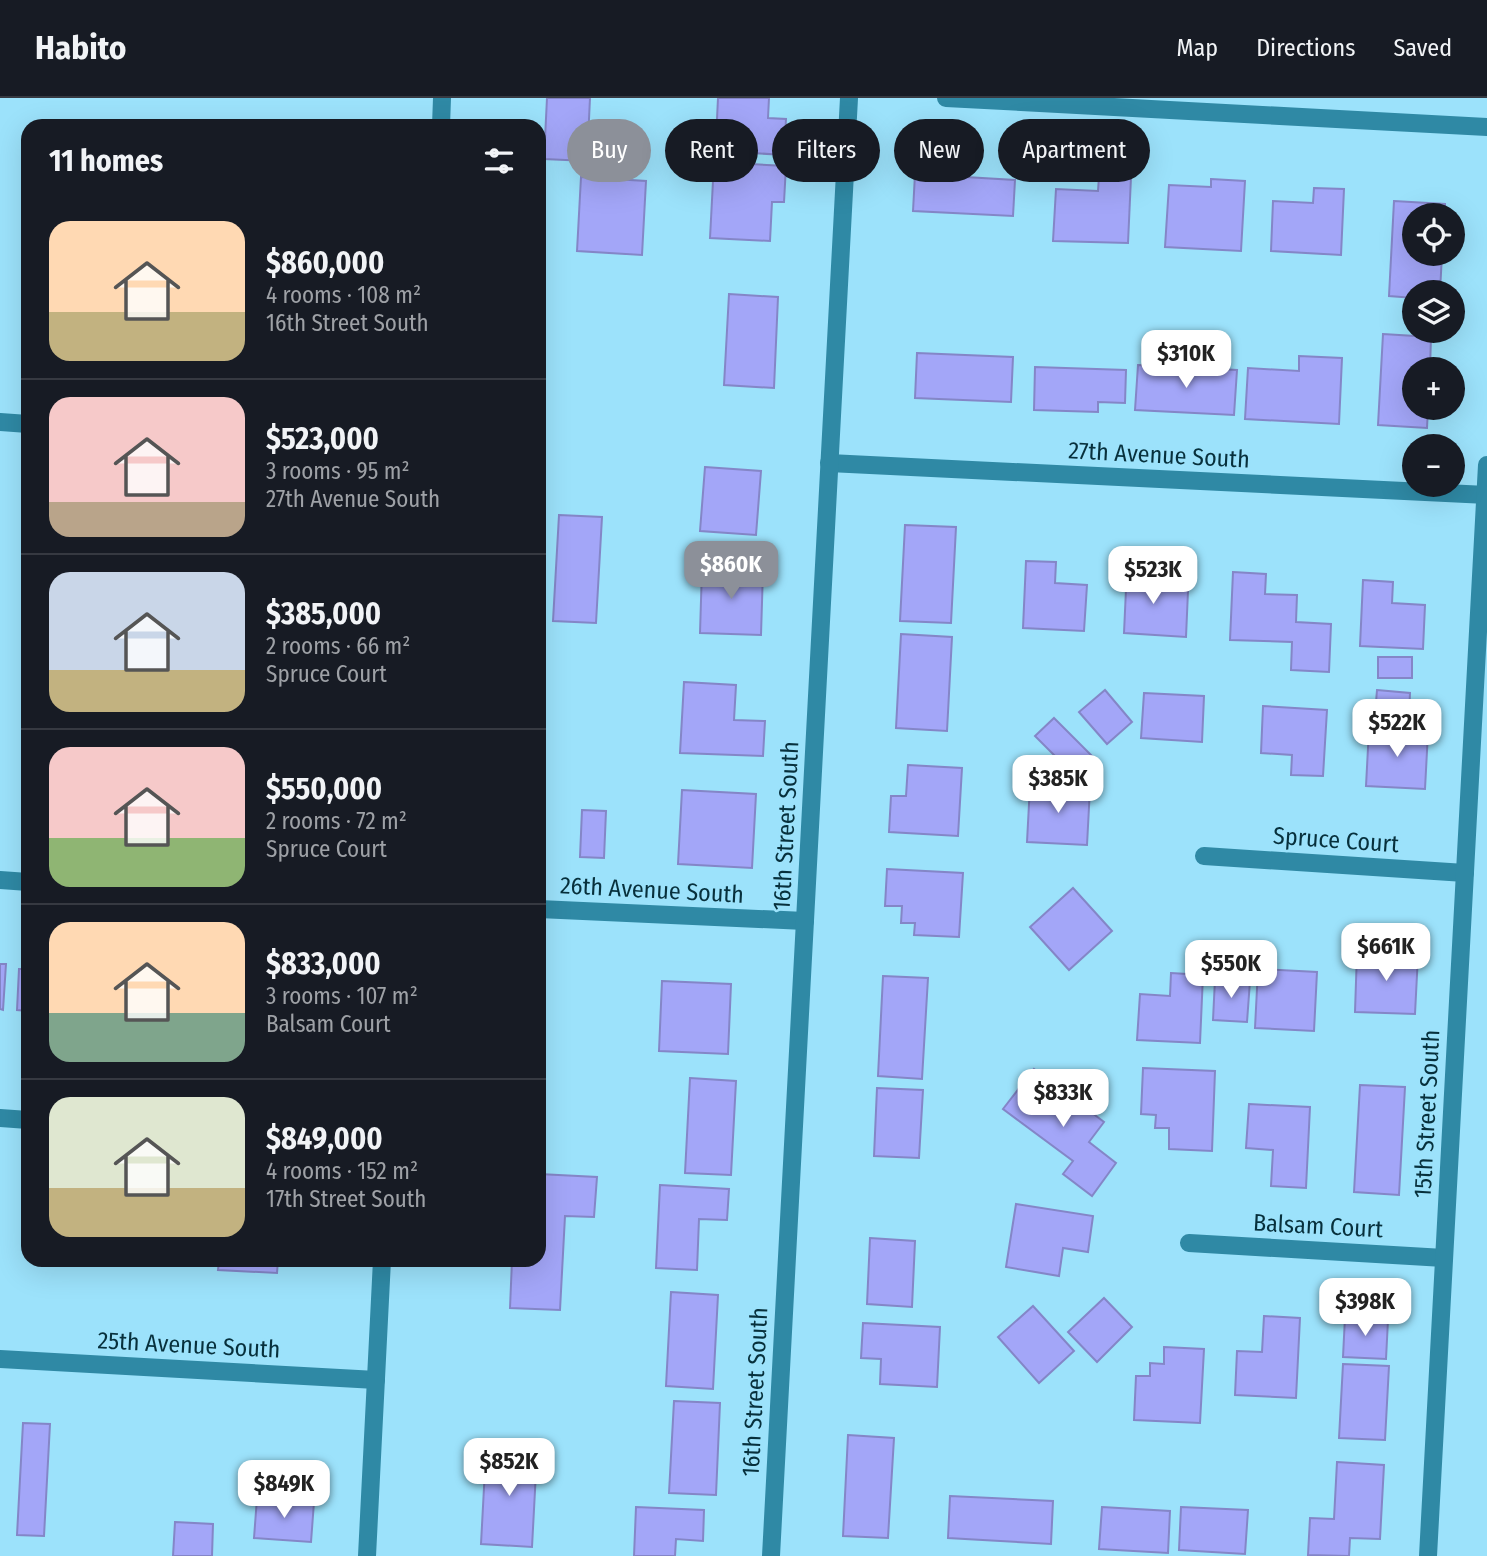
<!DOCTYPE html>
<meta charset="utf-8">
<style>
body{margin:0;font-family:"Fira Sans Condensed",sans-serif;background:#242831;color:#f1f3f6;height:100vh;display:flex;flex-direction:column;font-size:26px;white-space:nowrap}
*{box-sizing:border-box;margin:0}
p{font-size:23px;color:#9ea1a6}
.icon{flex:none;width:38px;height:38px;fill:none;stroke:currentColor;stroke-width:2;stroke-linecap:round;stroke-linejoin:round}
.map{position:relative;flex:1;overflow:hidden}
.sheet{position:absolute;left:21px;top:21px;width:525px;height:1148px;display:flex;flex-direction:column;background:#171b24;border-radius:21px;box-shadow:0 7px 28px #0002}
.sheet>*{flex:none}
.top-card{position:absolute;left:567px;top:21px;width:665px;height:63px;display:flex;gap:14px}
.tools{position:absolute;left:1402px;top:105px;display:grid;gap:14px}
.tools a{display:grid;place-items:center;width:63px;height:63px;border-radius:50%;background:#171b24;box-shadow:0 7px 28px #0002;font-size:35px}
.price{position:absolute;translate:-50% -60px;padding:0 16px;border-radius:14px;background:#fff;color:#222;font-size:23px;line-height:46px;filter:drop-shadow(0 2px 4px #0008)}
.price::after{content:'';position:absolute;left:50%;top:42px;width:21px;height:16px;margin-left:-10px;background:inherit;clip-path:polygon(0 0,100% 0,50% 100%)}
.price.on{background:#8c9099;color:#fff}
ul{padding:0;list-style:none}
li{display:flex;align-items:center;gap:21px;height:175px;padding:0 28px}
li+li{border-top:2px solid #363941}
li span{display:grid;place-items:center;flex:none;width:196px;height:140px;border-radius:21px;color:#555}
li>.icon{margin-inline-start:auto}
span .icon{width:84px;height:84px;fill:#fffc;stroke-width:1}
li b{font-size:30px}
h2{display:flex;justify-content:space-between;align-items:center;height:84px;padding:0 28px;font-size:30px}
.chip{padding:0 24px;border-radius:32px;background:#171b24;box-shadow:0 7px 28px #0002;font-size:24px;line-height:63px}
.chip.on{background:#8c9099;color:#fff}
header{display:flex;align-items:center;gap:42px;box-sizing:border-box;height:98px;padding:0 35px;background:#171b24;border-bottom:2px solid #363941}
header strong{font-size:33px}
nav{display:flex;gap:38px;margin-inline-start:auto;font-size:24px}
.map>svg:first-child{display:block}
.building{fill:#a3a6f8;stroke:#8486c7;stroke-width:2}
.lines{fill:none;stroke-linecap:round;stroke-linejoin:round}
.minor{stroke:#2f89a5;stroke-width:18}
.labels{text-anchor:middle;stroke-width:5;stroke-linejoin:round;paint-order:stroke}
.street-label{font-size:24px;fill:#07303c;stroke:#9ce2fb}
</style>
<header>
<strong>Habito</strong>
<nav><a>Map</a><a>Directions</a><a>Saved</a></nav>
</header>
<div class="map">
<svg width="1487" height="1458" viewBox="0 0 1487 1458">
<rect width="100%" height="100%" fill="#9ce2fb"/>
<!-- building -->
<g class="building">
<path d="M547 0H590L587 63 544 61Z"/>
<path d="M718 0H769L768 20 786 21 784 57 752 55 753 44 716 42Z"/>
<path d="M714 64 786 68 784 104H772L770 143 710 140Z"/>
<path d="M915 76 1015 82 1013 118 913 113Z"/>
<path d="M1099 78 1131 79 1128 145 1053 143 1056 91 1098 93Z"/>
<path d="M581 79 646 83 642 157 577 153Z"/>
<path d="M1211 81 1245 83 1241 153 1165 149 1169 87 1211 89Z"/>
<path d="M1314 90 1344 91 1341 157 1271 153 1273 103 1313 105Z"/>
<path d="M1394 103 1445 106V117H1414V156H1442L1440 194H1414V200L1389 198Z"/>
<path d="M729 196 778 199 774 290 724 287Z"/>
<path d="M1383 236 1431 239 1430 271H1414V310H1428L1427 330 1378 327Z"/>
<path d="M917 255 1013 259 1011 304 915 300Z"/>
<path d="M1299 258 1342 260 1339 326 1245 321 1248 270 1299 273Z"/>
<path d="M1138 267 1237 272 1234 317 1135 312Z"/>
<path d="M1035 269 1126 272 1125 305 1098 304V314L1034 312Z"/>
<path d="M705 369 761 373 756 437 700 433Z"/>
<path d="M559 417 602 419 596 525 553 523Z"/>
<path d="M905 427 956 429 951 525 900 523Z"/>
<path d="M1026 463 1056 464 1055 485 1087 487 1084 533 1023 530Z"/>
<path d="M1127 469 1159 471 1158 492 1188 493 1186 539 1124 535Z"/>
<path d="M702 470 763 472 761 537 700 535Z"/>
<path d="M1233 474 1266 476 1265 496 1297 497 1296 524 1331 526 1329 574 1291 572 1292 544 1230 542Z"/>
<path d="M1363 482 1393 484 1392 505 1425 507 1423 551 1360 548Z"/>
<path d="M901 536 952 539 947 633 896 630Z"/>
<rect x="1378" y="559" width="34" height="21"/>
<path d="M684 584 736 587 734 622 765 623 763 658 680 655Z"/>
<path d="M1105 592 1132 624 1107 646 1079 614Z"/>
<path d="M1377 592 1410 595 1409 619 1375 616Z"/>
<path d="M1144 595 1204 598 1202 644 1141 640Z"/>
<path d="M1263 608 1327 612 1323 678 1291 677 1292 657 1261 655Z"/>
<path d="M1054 620 1094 660 1075 678 1035 638Z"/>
<path d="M1369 631 1428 634 1425 691 1366 688Z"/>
<path d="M908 667 962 670 958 738 889 734 891 698H906Z"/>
<path d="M1030 687 1090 690 1087 747 1027 744Z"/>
<path d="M682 692 756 696 752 770 678 766Z"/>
<path d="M582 712 606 713 604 760 580 759Z"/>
<path d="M887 771 963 775 959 839 914 837 915 825H901L902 808H885Z"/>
<path d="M1073 790 1112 833 1069 872 1030 829Z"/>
<path d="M1357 854 1418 857 1415 916 1355 914Z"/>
<path d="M0 866H6L3 912 0 911Z"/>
<path d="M19 871H28V913L17 912Z"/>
<path d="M1258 871 1317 874 1314 933 1255 930Z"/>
<path d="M1171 875 1203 877 1200 945 1137 942 1140 896 1170 898Z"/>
<path d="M883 878 928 880 922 981 878 978Z"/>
<path d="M1215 881 1250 883 1247 924 1213 922Z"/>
<path d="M662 883 731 886 728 956 659 953Z"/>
<path d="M1143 970 1215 973 1212 1053 1169 1051V1030H1155L1156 1017 1141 1016Z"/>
<path d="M1034 971 1104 1024 1089 1044 1116 1065 1092 1098 1063 1076 1073 1063 1003 1011Z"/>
<path d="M690 980 736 983 731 1077 685 1075Z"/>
<path d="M1360 987 1405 989 1399 1097 1354 1094Z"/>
<path d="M877 990 923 992 919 1060 874 1058Z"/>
<path d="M1249 1006 1310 1009 1306 1090 1271 1088 1273 1052 1246 1050Z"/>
<path d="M539 1076 597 1079 594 1119 565 1118 560 1212 510 1210 512 1162H539Z"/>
<path d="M660 1087 729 1091 727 1122 699 1121 697 1172 656 1170Z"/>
<path d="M1016 1106 1093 1118 1088 1154 1063 1150 1059 1178 1006 1169Z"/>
<path d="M870 1140 915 1143 912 1209 867 1206Z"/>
<path d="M219 1162H278L277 1175 218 1172Z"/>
<path d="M671 1194 718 1197 713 1291 666 1288Z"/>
<path d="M1104 1200 1132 1229 1097 1264 1068 1234Z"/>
<path d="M1033 1208 1074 1253 1039 1285 998 1239Z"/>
<path d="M1264 1218 1300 1220 1296 1300 1235 1297 1237 1253 1262 1254Z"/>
<path d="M1345 1219 1388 1222 1386 1261 1343 1259Z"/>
<path d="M863 1225 940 1229 937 1289 880 1286 881 1261 861 1260Z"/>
<path d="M1164 1249 1204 1251 1200 1325 1134 1322 1136 1278H1150V1265L1164 1266Z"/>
<path d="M1343 1266 1389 1268 1385 1342 1339 1340Z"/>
<path d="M674 1303 720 1305 716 1397 669 1395Z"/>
<path d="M23 1325 50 1326 44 1438 17 1437Z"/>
<path d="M848 1337 894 1340 888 1440 843 1438Z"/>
<path d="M486 1352 537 1355 532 1449 481 1446Z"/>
<path d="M1337 1364 1384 1367 1380 1441 1350 1440 1349 1458 1308 1457 1310 1420 1334 1421Z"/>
<path d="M950 1398 1053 1403 1051 1446 948 1440Z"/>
<path d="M257 1400 314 1404 311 1444 254 1440Z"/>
<path d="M636 1409 704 1412 703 1443 676 1441 675 1458H634Z"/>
<path d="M1102 1409 1170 1413 1168 1455 1099 1451Z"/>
<path d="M1181 1409 1248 1412 1245 1456 1179 1452Z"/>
<path d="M175 1424 213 1426 212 1458H173Z"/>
</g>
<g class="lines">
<!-- minor -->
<g class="minor">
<path d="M946 0 1487 29"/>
<path d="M441 28 442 0"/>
<path d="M0 324 28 326"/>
<path d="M829 365 1487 397"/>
<path d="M1204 758 1465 775"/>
<path d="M0 782 28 784"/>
<path d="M539 811 805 823"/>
<path d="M0 1020 28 1022"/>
<path d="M1189 1145 1444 1160"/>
<path d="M0 1261 376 1282"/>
<path d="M367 1458 382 1162"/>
<path d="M771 1458 849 0"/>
<path d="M1428 1458 1487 367"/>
</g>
</g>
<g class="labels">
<!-- street labels -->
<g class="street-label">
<text transform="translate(1159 357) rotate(3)" y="8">27th Avenue South</text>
<text transform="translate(786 728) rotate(-87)" y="8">16th Street South</text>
<text transform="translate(1336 742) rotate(4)" y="8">Spruce Court</text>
<text transform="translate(652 792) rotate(3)" y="8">26th Avenue South</text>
<text transform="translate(1427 1016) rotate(-87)" y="8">15th Street South</text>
<text transform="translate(1318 1128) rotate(3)" y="8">Balsam Court</text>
<text transform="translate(189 1247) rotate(3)" y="8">25th Avenue South</text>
<text transform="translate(755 1294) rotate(-87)" y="8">16th Street South</text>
</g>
</g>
</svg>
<div class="tools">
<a><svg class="icon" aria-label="locate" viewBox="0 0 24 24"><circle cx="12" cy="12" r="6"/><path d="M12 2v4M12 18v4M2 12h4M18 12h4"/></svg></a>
<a><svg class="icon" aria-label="layers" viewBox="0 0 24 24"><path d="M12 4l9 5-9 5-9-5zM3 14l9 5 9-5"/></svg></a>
<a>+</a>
<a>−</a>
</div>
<b class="price" style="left:1186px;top:292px">$310K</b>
<b class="price on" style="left:731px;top:503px">$860K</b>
<b class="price" style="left:1153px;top:508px">$523K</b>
<b class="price" style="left:1397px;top:661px">$522K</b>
<b class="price" style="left:1058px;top:717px">$385K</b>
<b class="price" style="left:1386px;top:885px">$661K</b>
<b class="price" style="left:1231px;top:902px">$550K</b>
<b class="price" style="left:1063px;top:1031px">$833K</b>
<b class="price" style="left:1365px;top:1240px">$398K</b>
<b class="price" style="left:509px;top:1400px">$852K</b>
<b class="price" style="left:284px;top:1422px">$849K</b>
<div class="top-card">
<a class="chip on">Buy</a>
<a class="chip">Rent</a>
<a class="chip">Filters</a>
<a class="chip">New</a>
<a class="chip">Apartment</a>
</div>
<section class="sheet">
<h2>11 homes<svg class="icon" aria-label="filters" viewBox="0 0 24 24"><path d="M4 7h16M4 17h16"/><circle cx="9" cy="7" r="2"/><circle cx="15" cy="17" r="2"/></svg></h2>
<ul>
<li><span style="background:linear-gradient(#ffd9b3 65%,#c2b280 0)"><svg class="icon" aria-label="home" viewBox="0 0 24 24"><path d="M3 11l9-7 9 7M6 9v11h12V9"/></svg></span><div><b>$860,000</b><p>4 rooms · 108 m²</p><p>16th Street South</p></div></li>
<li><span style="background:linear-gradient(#f6c9c9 75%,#b9a48a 0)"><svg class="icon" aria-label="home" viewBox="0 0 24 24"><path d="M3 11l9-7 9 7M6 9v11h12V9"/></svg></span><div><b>$523,000</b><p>3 rooms · 95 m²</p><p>27th Avenue South</p></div></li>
<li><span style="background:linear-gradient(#c9d6e8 70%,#c2b280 0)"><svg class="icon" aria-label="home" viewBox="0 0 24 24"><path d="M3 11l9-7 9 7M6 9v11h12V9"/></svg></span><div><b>$385,000</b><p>2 rooms · 66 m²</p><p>Spruce Court</p></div></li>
<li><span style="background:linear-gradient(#f6c9c9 65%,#8fb573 0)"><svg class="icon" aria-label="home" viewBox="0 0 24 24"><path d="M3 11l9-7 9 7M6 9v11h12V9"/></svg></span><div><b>$550,000</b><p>2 rooms · 72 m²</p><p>Spruce Court</p></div></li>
<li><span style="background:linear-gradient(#ffd9b3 65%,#7fa58c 0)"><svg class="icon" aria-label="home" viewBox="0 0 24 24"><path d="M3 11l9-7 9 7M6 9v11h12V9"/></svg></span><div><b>$833,000</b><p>3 rooms · 107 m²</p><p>Balsam Court</p></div></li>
<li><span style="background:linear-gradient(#dfe7d0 65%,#c2b280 0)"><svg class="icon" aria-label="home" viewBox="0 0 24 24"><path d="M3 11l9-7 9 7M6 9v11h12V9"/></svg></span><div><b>$849,000</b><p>4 rooms · 152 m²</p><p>17th Street South</p></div></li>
</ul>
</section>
</div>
